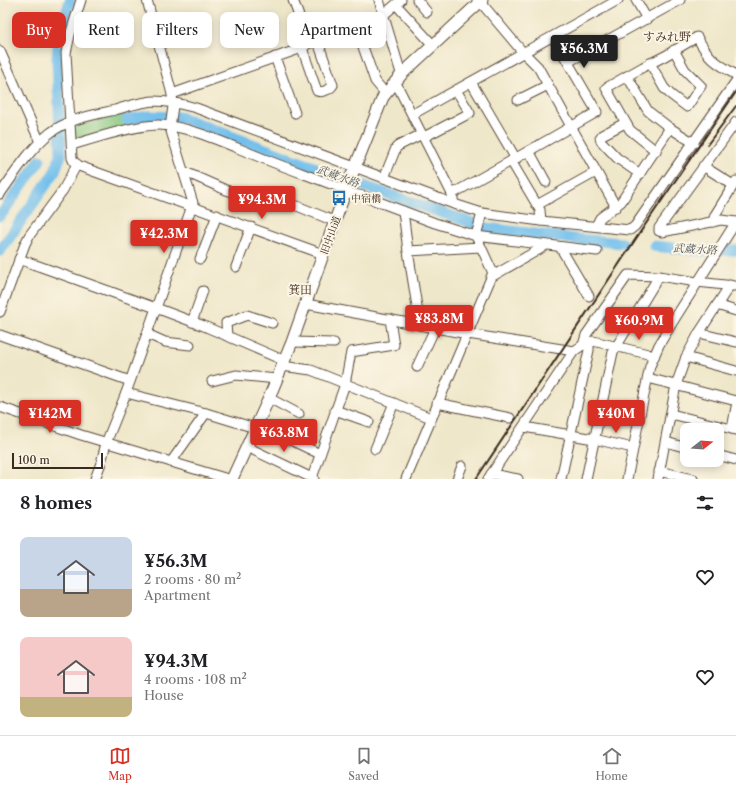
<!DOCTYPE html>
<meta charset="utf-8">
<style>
body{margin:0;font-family:"Libre Caslon Text","Noto Serif JP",serif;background:#f2f2f2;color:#202124;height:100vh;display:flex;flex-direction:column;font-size:15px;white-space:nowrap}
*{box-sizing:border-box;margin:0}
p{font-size:13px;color:#757577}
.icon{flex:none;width:22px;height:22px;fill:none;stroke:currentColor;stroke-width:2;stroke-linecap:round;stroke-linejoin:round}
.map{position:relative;height:479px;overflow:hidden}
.details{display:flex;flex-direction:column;background:#fff;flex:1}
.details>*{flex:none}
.hud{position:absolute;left:12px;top:12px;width:400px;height:36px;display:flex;gap:8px}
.needle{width:26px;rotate:73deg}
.tools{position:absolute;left:680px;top:423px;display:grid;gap:8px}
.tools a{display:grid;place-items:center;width:44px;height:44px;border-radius:8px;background:#fff;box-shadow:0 2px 10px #0003;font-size:20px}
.scale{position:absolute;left:12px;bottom:10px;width:91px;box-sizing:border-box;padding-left:4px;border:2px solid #3b2a1e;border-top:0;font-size:11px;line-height:14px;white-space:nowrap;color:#3b2a1e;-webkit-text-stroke:3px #fcf5e5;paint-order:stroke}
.price{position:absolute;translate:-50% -34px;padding:0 9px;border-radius:4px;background:#d93025;color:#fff;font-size:13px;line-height:26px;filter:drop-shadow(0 1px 2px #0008)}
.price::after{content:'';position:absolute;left:50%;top:24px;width:12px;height:9px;margin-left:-6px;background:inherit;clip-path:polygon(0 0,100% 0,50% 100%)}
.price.selected{background:#222;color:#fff}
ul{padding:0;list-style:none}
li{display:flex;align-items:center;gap:12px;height:100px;padding:0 20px}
li span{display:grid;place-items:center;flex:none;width:112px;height:80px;border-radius:8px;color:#555}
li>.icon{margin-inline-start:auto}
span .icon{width:48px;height:48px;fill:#fffc;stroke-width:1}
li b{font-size:17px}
h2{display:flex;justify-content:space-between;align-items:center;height:48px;padding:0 20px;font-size:17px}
.chip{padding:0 14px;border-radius:8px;background:#fff;box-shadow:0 2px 10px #0003;font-size:14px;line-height:36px}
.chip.selected{background:#d93025;color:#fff}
.menu{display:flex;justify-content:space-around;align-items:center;height:56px;border-top:1px solid #e0e0e0;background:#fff;font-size:11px;color:#757577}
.menu a{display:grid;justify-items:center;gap:2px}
.menu .selected{color:#d93025}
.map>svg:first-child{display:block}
.green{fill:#84c57d;stroke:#60784e}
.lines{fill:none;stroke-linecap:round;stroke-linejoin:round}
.river{stroke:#72bfec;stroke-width:11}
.minor-casing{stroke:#564638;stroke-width:11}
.major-casing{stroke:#564638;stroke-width:13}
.minor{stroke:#fff;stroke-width:9}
.major{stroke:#fff;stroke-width:11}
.rail{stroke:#3b2a1e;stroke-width:2}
.labels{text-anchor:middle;stroke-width:4;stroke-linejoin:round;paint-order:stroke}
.poi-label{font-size:10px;fill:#3b2a1e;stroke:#fcf5e5;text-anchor:start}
.street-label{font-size:10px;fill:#3b2a1e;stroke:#fcf5e5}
.water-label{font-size:11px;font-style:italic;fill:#4c575c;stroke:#fcf5e5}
.quarter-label{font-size:12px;fill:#3b2a1e;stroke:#fcf5e5}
</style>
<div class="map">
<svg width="736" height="479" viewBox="0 0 736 479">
<rect width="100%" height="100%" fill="#fcf5e5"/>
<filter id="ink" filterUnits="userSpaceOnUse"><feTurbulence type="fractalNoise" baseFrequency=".025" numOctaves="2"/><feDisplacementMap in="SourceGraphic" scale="8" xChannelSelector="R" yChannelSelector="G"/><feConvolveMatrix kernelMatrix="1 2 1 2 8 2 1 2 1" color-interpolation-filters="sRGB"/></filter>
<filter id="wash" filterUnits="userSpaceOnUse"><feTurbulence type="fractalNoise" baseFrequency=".012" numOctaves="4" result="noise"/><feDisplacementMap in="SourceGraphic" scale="16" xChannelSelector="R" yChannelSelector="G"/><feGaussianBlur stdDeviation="0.9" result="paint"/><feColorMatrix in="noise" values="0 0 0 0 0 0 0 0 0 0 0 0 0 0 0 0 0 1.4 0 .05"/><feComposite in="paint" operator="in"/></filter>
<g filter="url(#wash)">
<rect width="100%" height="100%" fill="#efe7c9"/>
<!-- green -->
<path class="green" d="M124 113 128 128 76 142 73 128 76 126Z"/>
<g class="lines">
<!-- river -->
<g class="river">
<path d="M127 120 149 116 180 117 367 187 487 228 575 239 622 243"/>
<path d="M0 216 40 160"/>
<path d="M654 246 703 251 736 250"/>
<path d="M0 251 54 173 61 155 57 60 58 44 70 0"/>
</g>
</g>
</g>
<g filter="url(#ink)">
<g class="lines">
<defs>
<g id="minor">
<path d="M81 0 70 35 66 53 72 158 74 162 79 166 323 254"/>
<path d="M293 0 309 43"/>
<path d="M379 0 400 70 402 74"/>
<path d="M417 0 427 12"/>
<path d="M477 0 483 5 520 49 538 67 616 207"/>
<path d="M636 0 647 19"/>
<path d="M400 9 433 45"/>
<path d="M362 44 375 81 385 93"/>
<path d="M302 48 317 91C321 93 330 90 333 85L318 42"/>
<path d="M0 51 40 142"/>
<path d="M275 57 295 113"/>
<path d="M568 62 680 0"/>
<path d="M650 63 664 88 670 94 687 107 701 86 685 70 674 50"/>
<path d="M627 76 648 111 670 128 694 143"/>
<path d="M395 81 452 194 454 204"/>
<path d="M471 82 516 159"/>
<path d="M172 94 302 48 309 43 318 42 381 17 401 0"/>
<path d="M518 100 548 85"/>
<path d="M413 114 618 0"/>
<path d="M736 122 659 228V231L662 232 721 220 736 222"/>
<path d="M625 123 602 135 600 138 601 141 617 158 640 174"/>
<path d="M424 137 470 113 456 90"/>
<path d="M72 145C95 138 135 125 158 125 188 125 229 145 257 156 286 168 316 178 346 190"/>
<path d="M529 151 546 182"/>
<path d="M656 151 630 130 606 88 643 67 665 56 697 37C709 59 715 62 736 75"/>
<path d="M703 166 733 185"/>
<path d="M183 171 226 190 236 193 270 195 334 221"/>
<path d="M384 178 396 148 398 146 422 134"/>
<path d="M345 192 363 196 435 223 476 236 597 251"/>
<path d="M0 194C15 173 29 150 50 133 68 119 93 115 115 110 128 106 141 102 154 101 169 101 182 104 196 108L454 204 482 213 541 221 630 230 635 226 736 81"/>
<path d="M452 194 511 161"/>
<path d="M537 205 596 172"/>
<path d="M403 211 408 251 420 325"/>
<path d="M541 221 540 210 511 161 597 112 553 37"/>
<path d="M713 222 715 215 736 181"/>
<path d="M596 226 600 218 621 202 670 128"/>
<path d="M560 247 589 296"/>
<path d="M408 251 481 247"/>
<path d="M19 259 156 308 204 326 285 361"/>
<path d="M200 259 217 215"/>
<path d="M236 267 251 227"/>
<path d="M491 277 540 249 546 245"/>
<path d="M306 304 468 334 574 351"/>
<path d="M717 305 736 311"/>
<path d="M0 312 25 244 29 236 63 190 77 164"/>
<path d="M192 322 203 291"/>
<path d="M699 333 736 342"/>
<path d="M147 334 165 342 190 345"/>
<path d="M0 335 130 381"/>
<path d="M227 336 226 323 247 315 272 323"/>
<path d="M292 342 334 343"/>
<path d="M583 345 586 335 628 275 659 276 697 282 734 286"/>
<path d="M686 357 736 371"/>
<path d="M282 366 311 370 431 418"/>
<path d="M417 367 435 328"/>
<path d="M648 378 736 401"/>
<path d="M212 381 236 375 277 379"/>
<path d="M126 393 206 413 255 428"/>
<path d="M269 398 299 414"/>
<path d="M437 403 510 418"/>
<path d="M0 407 81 435 228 479"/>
<path d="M335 410 369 422"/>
<path d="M671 414 736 430"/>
<path d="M257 424 320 454"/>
<path d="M524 427 594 439 633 448"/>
<path d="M732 429 736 407"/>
<path d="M666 442 687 448"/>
<path d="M247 447 314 479"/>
<path d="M375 449 394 403"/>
<path d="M717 455 736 460"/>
<path d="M171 462 206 413"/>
<path d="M659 471 693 479"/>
<path d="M491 474 518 479"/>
<path d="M312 478 345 384 351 352 394 345 390 319"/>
<path d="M95 479 101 463 106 443 126 393 192 206 193 203 170 128 173 106 172 94 147 0"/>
<path d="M406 479 493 273 476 236 482 213"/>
<path d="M457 479 462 466"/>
<path d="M488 479 574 351 583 345 593 341 648 354 654 357"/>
<path d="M561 479 589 350V342"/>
<path d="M586 479 613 352 659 276"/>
<path d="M627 479 650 366 659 345 677 315 736 222"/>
<path d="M658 479 676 385 686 357 699 333 730 285"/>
</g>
<path id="major" d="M232 479 269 398 292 342 346 190 383 97 402 74 482 0"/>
</defs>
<!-- minor casing -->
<use href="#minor" class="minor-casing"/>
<!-- major casing -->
<use href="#major" class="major-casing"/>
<!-- minor -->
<use href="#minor" class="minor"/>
<!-- major -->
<use href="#major" class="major"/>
<!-- rail -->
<g class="rail">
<path d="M707 145 736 106"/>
<path d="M476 479 645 225 736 92"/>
</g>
</g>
</g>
<!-- icons -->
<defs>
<symbol id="bus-bare" viewBox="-9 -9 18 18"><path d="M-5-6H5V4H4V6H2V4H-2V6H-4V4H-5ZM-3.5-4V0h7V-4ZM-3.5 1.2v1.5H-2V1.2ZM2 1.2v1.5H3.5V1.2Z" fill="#1f6fb2" stroke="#fcf5e5" stroke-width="2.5" paint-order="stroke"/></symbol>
</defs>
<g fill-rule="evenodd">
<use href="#bus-bare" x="328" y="187" width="22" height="22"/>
</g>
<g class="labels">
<!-- poi labels -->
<g class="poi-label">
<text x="351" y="202">中宿橋</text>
</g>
<!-- street labels -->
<g class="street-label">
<text transform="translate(330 235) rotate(-70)" y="4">旧中山道</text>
</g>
<!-- water labels -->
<g class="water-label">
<text transform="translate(338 176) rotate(20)" y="4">武蔵水路</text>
<text transform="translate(695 249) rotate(3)" y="4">武蔵水路</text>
</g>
<!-- quarter labels -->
<g class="quarter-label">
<text x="667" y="41">すみれ野</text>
<text x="300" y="294">箕田</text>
</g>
</g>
</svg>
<div class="tools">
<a><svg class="needle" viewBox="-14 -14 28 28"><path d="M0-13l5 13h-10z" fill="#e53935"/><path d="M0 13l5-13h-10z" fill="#757577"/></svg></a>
</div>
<div class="scale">100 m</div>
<b class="price selected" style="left:584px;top:69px">¥56.3M</b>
<b class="price" style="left:262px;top:220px">¥94.3M</b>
<b class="price" style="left:164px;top:254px">¥42.3M</b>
<b class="price" style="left:439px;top:339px">¥83.8M</b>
<b class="price" style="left:639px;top:341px">¥60.9M</b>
<b class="price" style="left:50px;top:434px">¥142M</b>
<b class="price" style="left:616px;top:434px">¥40M</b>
<b class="price" style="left:284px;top:453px">¥63.8M</b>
<div class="hud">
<a class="chip selected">Buy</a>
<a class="chip">Rent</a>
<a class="chip">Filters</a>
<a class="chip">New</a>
<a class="chip">Apartment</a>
</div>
</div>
<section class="details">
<h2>8 homes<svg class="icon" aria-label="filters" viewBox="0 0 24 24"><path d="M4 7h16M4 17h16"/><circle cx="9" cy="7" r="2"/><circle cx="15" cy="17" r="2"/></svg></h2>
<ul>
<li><span style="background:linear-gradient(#c9d6e8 65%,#b9a48a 0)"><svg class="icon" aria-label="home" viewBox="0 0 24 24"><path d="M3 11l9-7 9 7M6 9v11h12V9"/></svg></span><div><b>¥56.3M</b><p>2 rooms · 80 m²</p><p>Apartment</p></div><svg class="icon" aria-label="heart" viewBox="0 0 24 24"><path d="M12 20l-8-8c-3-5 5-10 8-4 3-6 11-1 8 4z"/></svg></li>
<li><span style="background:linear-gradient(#f6c9c9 75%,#c2b280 0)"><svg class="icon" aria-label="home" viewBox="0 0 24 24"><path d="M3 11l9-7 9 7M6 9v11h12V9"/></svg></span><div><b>¥94.3M</b><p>4 rooms · 108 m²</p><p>House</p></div><svg class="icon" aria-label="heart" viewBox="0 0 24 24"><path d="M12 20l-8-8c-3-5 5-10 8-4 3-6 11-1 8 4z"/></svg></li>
</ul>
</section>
<nav class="menu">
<a class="selected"><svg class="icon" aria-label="map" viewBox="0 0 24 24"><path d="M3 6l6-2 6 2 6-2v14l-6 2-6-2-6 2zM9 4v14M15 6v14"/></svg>Map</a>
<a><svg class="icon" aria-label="saved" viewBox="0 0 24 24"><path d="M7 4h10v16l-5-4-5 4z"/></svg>Saved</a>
<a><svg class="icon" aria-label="home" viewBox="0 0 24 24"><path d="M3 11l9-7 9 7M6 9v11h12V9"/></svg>Home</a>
</nav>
